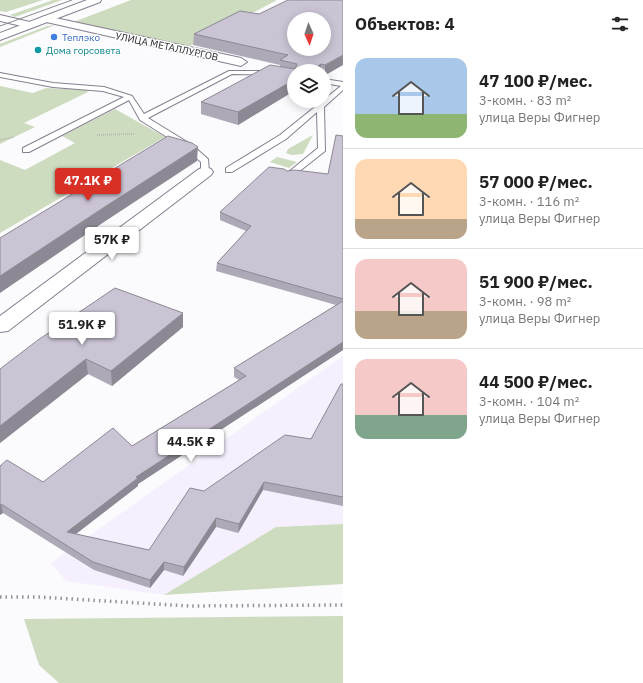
<!DOCTYPE html>
<html lang="ru">
<meta charset="utf-8">
<style>
body{margin:0;font-family:"IBM Plex Sans",sans-serif;background:#f2f2f2;color:#222;height:100vh;display:flex;flex-direction:column;font-size:15px;white-space:nowrap}
*{box-sizing:border-box;margin:0}
p{font-size:13px;color:#767676}
.icon{flex:none;width:22px;height:22px;fill:none;stroke:currentColor;stroke-width:2;stroke-linecap:round;stroke-linejoin:round}
.map{position:relative;flex:1;overflow:hidden}
.panel{display:flex;flex-direction:column;background:#fff;width:300px}
.panel>*{flex:none}
.needle{width:26px;rotate:177deg}
.controls{position:absolute;left:287px;top:12px;display:grid;gap:8px}
.controls a{display:grid;place-items:center;width:44px;height:44px;border-radius:50%;background:#fff;box-shadow:0 2px 10px #0003;font-size:20px}
.price{position:absolute;translate:-50% -34px;padding:0 9px;border-radius:4px;background:#fff;color:#222;font-size:13px;line-height:26px;filter:drop-shadow(0 1px 2px #0008)}
.price::after{content:'';position:absolute;left:50%;top:24px;width:12px;height:9px;margin-left:-6px;background:inherit;clip-path:polygon(0 0,100% 0,50% 100%)}
.price.on{background:#d93025;color:#fff}
ul{padding:0;list-style:none}
li{display:flex;align-items:center;gap:12px;height:100px;padding:0 12px}
li+li{border-top:1px solid #e0e0e0}
li span{display:grid;place-items:center;flex:none;width:112px;height:80px;border-radius:12px;color:#555}
li>.icon{margin-inline-start:auto}
span .icon{width:48px;height:48px;fill:#fffc;stroke-width:1}
li b{font-size:17px}
h2{display:flex;justify-content:space-between;align-items:center;height:48px;padding:0 12px;font-size:17px}
main{display:flex;flex:1;min-height:0}
.map>svg:first-child{display:block}
.built{fill:#f5effe}
.green{fill:#cddbbf}
.lines{fill:none;stroke-linecap:round;stroke-linejoin:round}
.service-casing{stroke:#857f8f;stroke-width:2}
.minor-casing{stroke:#857f8f;stroke-width:2}
.primary-casing{stroke:#857f8f;stroke-width:2}
.path-far1{stroke:#929195;stroke-width:1.5;stroke-dasharray:0.5 1.5;stroke-linecap:butt}
.path{stroke:#929195;stroke-width:3.5;stroke-dasharray:1.5 4;stroke-linecap:butt}
.service{fill:#fff;fill-rule:evenodd}
.minor{fill:#fff;fill-rule:evenodd}
.primary{fill:#fff;fill-rule:evenodd}
.tram{stroke:#8b8a8e;stroke-width:1}
.wall{fill:#aea9b6}
.shaded-wall{fill:#8d8994}
.building{fill:#cac4d4;stroke:#8d8994;fill-rule:evenodd}
.shop-dot{fill:#3f7fe0;stroke:#fff;stroke-width:1.5}
.culture-dot{fill:#0f9aa8;stroke:#fff;stroke-width:1.5}
.labels{text-anchor:middle;stroke-width:3;stroke-linejoin:round;paint-order:stroke}
.far-shop-label{font-size:10px;fill:#366cbe;stroke:#fff;text-anchor:start}
.far-street-label{font-size:10px;fill:#27252b;stroke:#fff}
.far-culture-label{font-size:10px;fill:#0d838f;stroke:#fff;text-anchor:start}
</style>
<main>
<div class="map">
<svg width="343" height="683" viewBox="0 0 343 683">
<rect width="100%" height="100%" fill="#fbfafd"/>
<!-- built -->
<path class="built" d="M343 356V524L276 527 164 595 66 581 51 563Z"/>
<!-- green -->
<g class="green">
<path d="M0 0H43L6 12 0 11Z"/>
<path d="M53 0H62L15 17 10 15Z"/>
<path d="M131 0H277L188 47 71 23Z"/>
<path d="M55 25 0 47V44L47 26Z"/>
<path d="M0 86 33 93 46 88 86 90 88 92 24 123 35 127 0 144Z"/>
<path d="M115 109 165 137 0 233V160L25 170 75 143 62 136Z"/>
<path d="M313 135 303 154 292 155 286 153 288 149Z"/>
<path d="M277 157 297 162 289 168 270 162Z"/>
<path d="M343 524V584L164 595 276 527Z"/>
<path d="M343 616V683H59L39 665 24 619Z"/>
</g>
<g class="lines">
<defs>
<g id="service">
<path d="M229 71H271L294 75V79L271 75 232 74 148 118 192 145 208 159 209 172 205 174 201 172V162L186 149 140 120 129 100 29 152H23V148L124 97 103 91 53 87 0 77V73L53 83 104 87 132 96 144 114Z"/>
<path d="M324 79 343 82V90L324 107 325 151 292 177H286L285 175 318 148 317 112 286 139 232 172H226V168L280 135 341 86 324 83Z"/>
</g>
<g id="minor">
<path d="M0 15 34 23 36 25 30 28 0 21Z"/>
<path d="M46 16 241 58 247 62 241 66 42 21 40 19 42 17Z"/>
<path d="M205 167 211 169 213 172 211 175 8 331 0 332V316L199 169Z"/>
</g>
<path id="primary" d="M87 0H101L100 2 0 40V33Z"/>
</defs>
<!-- service casing -->
<use href="#service" class="service-casing"/>
<!-- minor casing -->
<use href="#minor" class="minor-casing"/>
<!-- primary casing -->
<use href="#primary" class="primary-casing"/>
<!-- path-far1 -->
<g class="path-far1">
<path d="M97 135 134 134"/>
<path d="M0 140 14 137"/>
</g>
<!-- path -->
<path class="path" d="M0 597H38L189 606 343 605"/>
<!-- service -->
<use href="#service" class="service"/>
<!-- minor -->
<use href="#minor" class="minor"/>
<!-- primary -->
<use href="#primary" class="primary"/>
<!-- tram -->
<path class="tram" d="M0 26 72 0"/>
</g>
<!-- wall -->
<g class="wall">
<path d="M343 0 324 71H294V91L238 125 201 114V102L280 66V65L193 45 194 34 259 14Z"/>
<path d="M343 136V350L138 484V486L76 534 149 550 204 491 311 439 343 384V506L263 490 238 533 216 527 183 576 164 570 150 588 94 570 3 513 0 515V466L43 482 132 446 239 380 234 377V368L336 305 216 271 217 263 246 231 220 220V212L287 171 328 174Z"/>
<path d="M183 327 112 386 88 374 0 443V369Z"/>
</g>
<!-- shaded-wall -->
<g class="shaded-wall">
<path d="M343 55V65L324 76 325 65Z"/>
<path d="M321 64V71H310Z"/>
<path d="M294 80V91L238 125V112Z"/>
<path d="M198 147 197 161 104 222 0 293V276L103 208Z"/>
<path d="M183 313V327L112 386 111 371Z"/>
<path d="M343 342V350L138 484V486L68 540 67 532 136 477Z"/>
<path d="M86 359 88 374 0 443V426Z"/>
<path d="M264 482 263 490 238 533 239 524Z"/>
<path d="M1 504 3 513 0 515V505Z"/>
<path d="M216 518V527L183 576 184 567Z"/>
<path d="M164 562V570L150 588V580Z"/>
</g>
<!-- building -->
<g class="building">
<path d="M288 0H343V55L325 65 321 64 310 71H294V80L238 112 201 102 270 65 295 69 297 64 280 60 288 55 194 34 240 11 259 14ZM294 19H324V49H294Z"/>
<path d="M336 135 343 136V299L217 263 251 226 220 212 269 167 284 169 287 171 295 170 328 174Z"/>
<path d="M168 136 192 143 198 147 103 208 0 276V238Z"/>
<path d="M115 288 183 313 111 371 86 359 0 426V369L38 340Z"/>
<path d="M343 301V342L136 477 138 478 67 532 149 550 190 488 204 491 285 435 311 439 341 384H343V497L264 482 239 524 216 518 184 567 164 562 150 580 93 562 1 504 0 505V466L7 460 43 482 113 428 132 446 246 376 234 368Z"/>
</g>
<!-- markers -->
<circle class="shop-dot" cx="54" cy="37" r="4"/>
<circle class="culture-dot" cx="38" cy="50" r="4"/>
<g class="labels">
<!-- far-shop labels -->
<g class="far-shop-label">
<text x="62" y="41">Теплэко</text>
</g>
<!-- far-street labels -->
<g class="far-street-label">
<text transform="translate(167 46) rotate(12)" y="4">УЛИЦА МЕТАЛЛУРГОВ</text>
</g>
<!-- far-culture labels -->
<g class="far-culture-label">
<text x="46" y="54">Дома горсовета</text>
</g>
</g>
</svg>
<div class="controls">
<a><svg class="needle" viewBox="-14 -14 28 28"><path d="M0-13l5 13h-10z" fill="#e53935"/><path d="M0 13l5-13h-10z" fill="#767676"/></svg></a>
<a><svg class="icon" aria-label="layers" viewBox="0 0 24 24"><path d="M12 4l9 5-9 5-9-5zM3 14l9 5 9-5"/></svg></a>
</div>
<b class="price on" style="left:88px;top:202px">47.1K ₽</b>
<b class="price" style="left:112px;top:261px">57K ₽</b>
<b class="price" style="left:82px;top:346px">51.9K ₽</b>
<b class="price" style="left:191px;top:463px">44.5K ₽</b>
</div>
<section class="panel">
<h2>Объектов: 4<svg class="icon" aria-label="filters" viewBox="0 0 24 24"><path d="M4 7h16M4 17h16"/><circle cx="9" cy="7" r="2"/><circle cx="15" cy="17" r="2"/></svg></h2>
<ul>
<li><span style="background:linear-gradient(#a9c7e8 70%,#8fb573 0)"><svg class="icon" aria-label="home" viewBox="0 0 24 24"><path d="M3 11l9-7 9 7M6 9v11h12V9"/></svg></span><div><b>47 100 ₽/мес.</b><p>3-комн. · 83 m²</p><p>улица Веры Фигнер</p></div></li>
<li><span style="background:linear-gradient(#ffd9b3 75%,#b9a48a 0)"><svg class="icon" aria-label="home" viewBox="0 0 24 24"><path d="M3 11l9-7 9 7M6 9v11h12V9"/></svg></span><div><b>57 000 ₽/мес.</b><p>3-комн. · 116 m²</p><p>улица Веры Фигнер</p></div></li>
<li><span style="background:linear-gradient(#f6c9c9 65%,#b9a48a 0)"><svg class="icon" aria-label="home" viewBox="0 0 24 24"><path d="M3 11l9-7 9 7M6 9v11h12V9"/></svg></span><div><b>51 900 ₽/мес.</b><p>3-комн. · 98 m²</p><p>улица Веры Фигнер</p></div></li>
<li><span style="background:linear-gradient(#f6c9c9 70%,#7fa58c 0)"><svg class="icon" aria-label="home" viewBox="0 0 24 24"><path d="M3 11l9-7 9 7M6 9v11h12V9"/></svg></span><div><b>44 500 ₽/мес.</b><p>3-комн. · 104 m²</p><p>улица Веры Фигнер</p></div></li>
</ul>
</section>
</main>
